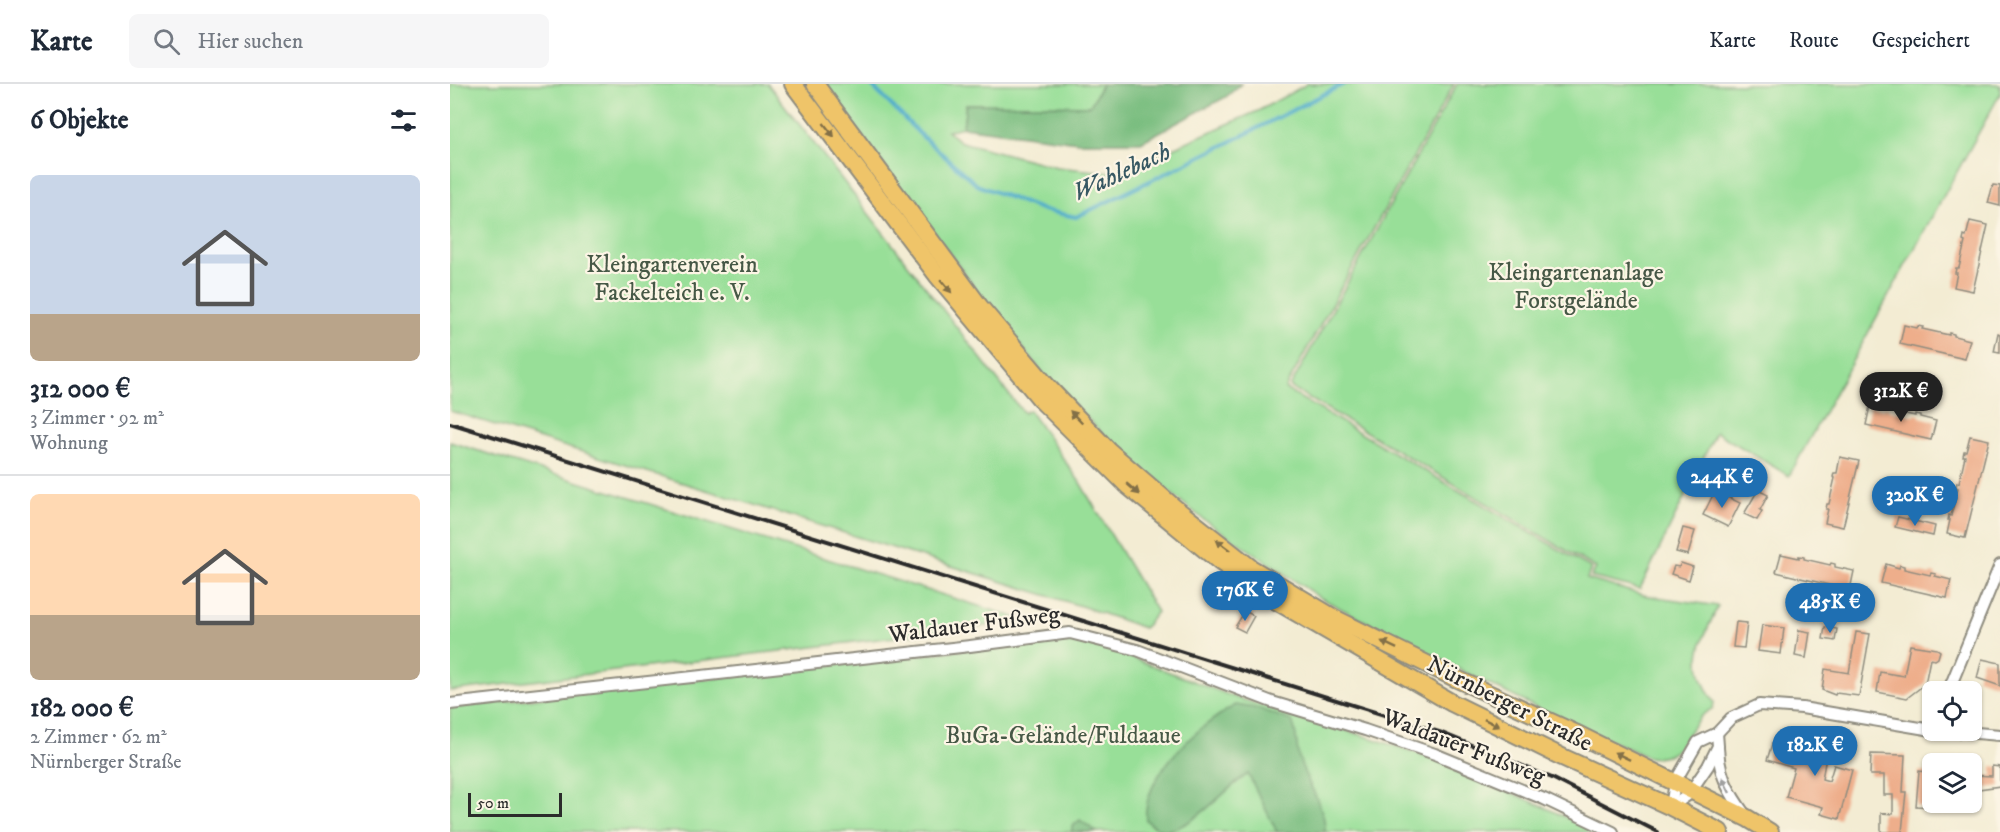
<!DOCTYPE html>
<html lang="de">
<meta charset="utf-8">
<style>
body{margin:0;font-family:"IM FELL DW Pica",serif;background:#f6f6f7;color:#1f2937;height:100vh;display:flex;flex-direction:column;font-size:22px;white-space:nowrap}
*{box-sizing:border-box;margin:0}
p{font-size:20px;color:#747a83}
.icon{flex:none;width:33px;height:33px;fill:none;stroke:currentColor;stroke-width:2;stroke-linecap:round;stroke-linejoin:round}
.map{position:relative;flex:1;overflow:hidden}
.details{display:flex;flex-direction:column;background:#fff;width:450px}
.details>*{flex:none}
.tools{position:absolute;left:1472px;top:597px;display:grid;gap:12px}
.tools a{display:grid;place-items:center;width:60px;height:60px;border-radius:9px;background:#fff;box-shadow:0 2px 4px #0004;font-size:30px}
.scale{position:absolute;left:18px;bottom:15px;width:94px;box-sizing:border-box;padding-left:6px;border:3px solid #2b2b2b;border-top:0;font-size:16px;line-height:21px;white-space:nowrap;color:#2b2b2b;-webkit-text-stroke:4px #fcf5e5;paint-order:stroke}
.price{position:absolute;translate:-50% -51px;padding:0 14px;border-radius:21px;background:#1f6fb2;color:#fff;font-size:20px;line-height:39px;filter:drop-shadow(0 2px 3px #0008)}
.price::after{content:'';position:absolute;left:50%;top:36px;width:18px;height:14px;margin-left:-9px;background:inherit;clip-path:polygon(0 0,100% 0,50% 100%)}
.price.active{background:#222;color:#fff}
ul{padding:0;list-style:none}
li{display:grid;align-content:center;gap:12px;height:318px;padding:0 30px}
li+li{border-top:2px solid #e0e1e3}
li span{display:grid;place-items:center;height:186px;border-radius:9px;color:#555}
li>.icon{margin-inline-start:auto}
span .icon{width:108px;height:108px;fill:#fffc;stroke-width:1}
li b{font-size:26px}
h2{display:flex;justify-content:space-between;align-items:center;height:72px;padding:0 30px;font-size:26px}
header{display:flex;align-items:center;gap:36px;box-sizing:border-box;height:84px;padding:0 30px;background:#fff;border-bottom:2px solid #e0e1e3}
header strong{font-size:28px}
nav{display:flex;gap:33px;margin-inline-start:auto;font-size:21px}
.search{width:420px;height:54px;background:#f6f6f7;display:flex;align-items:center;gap:15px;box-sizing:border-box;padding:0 21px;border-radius:9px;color:#747a83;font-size:22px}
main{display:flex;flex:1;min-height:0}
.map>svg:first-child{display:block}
.green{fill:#98df98;stroke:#628562;stroke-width:1.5}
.forest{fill:#7abe80;stroke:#527456;stroke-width:1.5}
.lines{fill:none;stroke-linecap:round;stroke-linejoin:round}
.stream{stroke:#4daccc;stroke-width:4}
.building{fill:#eeae8b}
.minor-casing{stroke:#8f8c7f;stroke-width:14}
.primary-casing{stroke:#8f8c7f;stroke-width:20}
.minor{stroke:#fff;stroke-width:10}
.primary{stroke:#efc469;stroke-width:16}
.rail{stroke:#2b2b2b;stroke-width:4}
.oneway{fill:#837047}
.oneway2{fill:#a0a0a0}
.labels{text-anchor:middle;stroke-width:4.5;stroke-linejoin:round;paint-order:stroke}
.park-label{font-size:24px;fill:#465846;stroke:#fcf5e5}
.street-label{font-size:24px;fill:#2b2b2b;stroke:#fcf5e5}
.water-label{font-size:26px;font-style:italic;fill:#375863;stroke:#fcf5e5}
</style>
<header>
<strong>Karte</strong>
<div class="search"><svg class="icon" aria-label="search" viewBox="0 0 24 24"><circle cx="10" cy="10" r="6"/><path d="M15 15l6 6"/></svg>Hier suchen</div>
<nav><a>Karte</a><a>Route</a><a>Gespeichert</a></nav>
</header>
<main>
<section class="details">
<h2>6 Objekte<svg class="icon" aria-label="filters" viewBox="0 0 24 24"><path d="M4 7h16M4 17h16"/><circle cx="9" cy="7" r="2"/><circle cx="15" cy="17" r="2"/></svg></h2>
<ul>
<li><span style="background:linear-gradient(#c9d6e8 75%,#b9a48a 0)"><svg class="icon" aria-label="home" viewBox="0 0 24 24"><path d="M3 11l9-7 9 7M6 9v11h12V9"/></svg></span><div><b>312 000 €</b><p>3 Zimmer · 92 m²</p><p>Wohnung</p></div></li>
<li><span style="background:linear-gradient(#ffd9b3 65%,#b9a48a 0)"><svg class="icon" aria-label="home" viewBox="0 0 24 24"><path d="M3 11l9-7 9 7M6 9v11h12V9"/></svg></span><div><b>182 000 €</b><p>2 Zimmer · 62 m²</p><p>Nürnberger Straße</p></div></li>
</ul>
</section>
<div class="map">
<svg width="1550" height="748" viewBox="0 0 1550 748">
<rect width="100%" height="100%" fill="#fcf5e5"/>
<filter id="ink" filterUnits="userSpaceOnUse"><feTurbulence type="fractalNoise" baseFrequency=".0167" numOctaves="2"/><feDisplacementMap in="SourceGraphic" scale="12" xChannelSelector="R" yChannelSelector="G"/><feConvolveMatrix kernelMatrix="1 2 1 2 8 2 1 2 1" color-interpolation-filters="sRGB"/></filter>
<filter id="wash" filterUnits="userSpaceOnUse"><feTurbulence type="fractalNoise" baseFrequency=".008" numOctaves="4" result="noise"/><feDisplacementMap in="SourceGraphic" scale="24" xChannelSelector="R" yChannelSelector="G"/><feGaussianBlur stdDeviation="1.35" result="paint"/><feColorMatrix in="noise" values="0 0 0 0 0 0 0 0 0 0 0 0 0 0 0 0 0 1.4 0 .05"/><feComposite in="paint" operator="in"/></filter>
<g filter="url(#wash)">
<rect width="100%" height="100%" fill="#f3ecd3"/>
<!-- green -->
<g class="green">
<path d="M0 0H318L564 317 574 329 579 326 629 397 707 528 694 544 634 523 0 327Z"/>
<path d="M373 0H652L640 22 516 20 513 43 497 47 511 58 607 83 665 89 808 27 857 0H1004L835 305 1141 484 1137 495 1193 511 1268 522C1250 561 1238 578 1264 618L1263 624C1259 627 1254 629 1251 632 1233 652 1231 678 1198 673L1083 622 966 564 869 513 753 435 677 374 597 294 537 220Z"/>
<path d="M1007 0H1550V10L1339 392 1266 348 1190 505 1141 493 1146 484 840 303Z"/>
<path d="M0 358 577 537 0 607Z"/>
<path d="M628 553 787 614 915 652 985 675 1092 722 1147 748H0V624Z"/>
</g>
<!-- forest -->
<g class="forest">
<path d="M652 0H791L776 13 691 58H628L513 43 516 20 640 22Z"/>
<path d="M786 621 810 625 842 637C847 648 846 657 848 669 852 693 877 723 875 748H827L798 690C775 704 746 743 717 746 709 747 702 741 696 736 692 691 750 640 786 621Z"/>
<path d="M630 736 647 748H621L624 741Z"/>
</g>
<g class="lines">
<!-- stream -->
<path class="stream" d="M420 0 473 53 527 101 593 126 626 133 776 60 894 0"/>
</g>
<g id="blocks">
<!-- building -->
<g class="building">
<path d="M1543 101 1550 102V122L1538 119Z"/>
<path d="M1520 137 1538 141 1523 207 1504 203 1507 189H1505L1506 184H1509L1515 158 1513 157 1514 152 1516 153Z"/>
<path d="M1454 241 1467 244 1468 242 1473 243 1472 245 1499 251V249L1504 250V252L1520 256 1515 275 1450 260Z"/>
<path d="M1548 249 1550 250V269L1544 268Z"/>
<path d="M1420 322 1434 325V323L1439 324 1438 326 1465 332V330L1470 331V333L1486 337 1481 356 1416 341Z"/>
<path d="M1520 352 1539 356 1515 454 1497 450 1500 436H1498L1499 431 1501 432 1508 404 1506 403 1507 398 1509 399 1515 372H1513L1514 367H1516Z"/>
<path d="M1390 373 1409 377 1393 443 1375 439 1378 425H1376L1377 420H1379L1385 394 1383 393 1384 389H1387Z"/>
<path d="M1289 383 1311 395 1304 408 1282 397Z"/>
<path d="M1308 406 1318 411 1310 426 1312 427 1307 436 1294 430Z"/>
<path d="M1265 407 1290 419 1278 443 1253 431Z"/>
<path d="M1448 433 1485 442 1483 452 1445 443Z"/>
<path d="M1233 444 1245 447 1238 471 1226 468Z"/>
<path d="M1331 470 1349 474V472L1354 473V475L1380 481 1381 479 1385 480V483L1404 487 1400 506 1326 488Z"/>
<path d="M1231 479 1243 483 1239 496 1221 490 1224 482 1229 483Z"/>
<path d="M1436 480 1449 484 1450 481 1454 482V485L1480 491 1481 489 1486 490 1485 492 1501 496 1497 514 1431 499Z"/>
<path d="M795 527 804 532 795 548 785 543Z"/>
<path d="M1286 538 1297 539 1294 564 1283 563Z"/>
<path d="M1312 541 1334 544 1331 570 1308 567Z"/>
<path d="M1375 543 1387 545 1385 557 1373 555Z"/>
<path d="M1349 546 1360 548 1356 574 1345 572Z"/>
<path d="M1406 548 1420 550 1409 612 1386 609 1385 611 1372 606 1375 585 1399 589Z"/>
<path d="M1460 561 1487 565 1490 567 1488 574 1485 576 1480 575 1475 600 1457 614 1427 608 1430 588 1454 592Z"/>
<path d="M1532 575 1550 579V602L1527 594Z"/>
<path d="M1369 656 1392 660 1390 670 1377 668 1372 695 1379 697 1384 681 1402 686 1389 735 1371 730 1373 723 1336 713 1344 684 1317 676 1322 660 1348 667 1347 671 1362 675 1365 666H1367Z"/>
<path d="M1421 670 1455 671 1453 708H1456L1452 748H1431V729L1443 730V711H1434V691H1420Z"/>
<path d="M1542 682 1550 683V702L1529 705V710H1521V691L1542 692Z"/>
<path d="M1469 687 1482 689 1481 723 1466 722Z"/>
</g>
</g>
</g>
<g filter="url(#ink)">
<use href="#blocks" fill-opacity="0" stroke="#8f8c7f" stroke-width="1.5"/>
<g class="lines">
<defs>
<g id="minor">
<path d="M1498 608 1550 481"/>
<path d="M0 620 520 562 620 549 687 566 822 618 915 646 985 670 1094 715 1163 748"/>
<path d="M1491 646 1550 651"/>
<path d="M1268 664C1269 692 1280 710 1296 732"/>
<path d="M1221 723 1225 698 1248 658 1267 649 1281 634 1309 621 1352 624 1482 646"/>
<path d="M1221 723 1238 711 1258 682 1268 662 1267 649"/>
</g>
<g id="primary">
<path d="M343 0 487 191 593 318 678 402 769 477 823 515 1002 619 1110 672 1221 723 1270 748"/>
<path d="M365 0 530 223 596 301 658 366 725 424 801 484 886 535 1007 595 1125 649 1297 734 1320 748"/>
</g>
</defs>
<!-- minor casing -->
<use href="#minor" class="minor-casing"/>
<!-- primary casing -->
<use href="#primary" class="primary-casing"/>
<!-- minor -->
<use href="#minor" class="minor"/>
<!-- primary -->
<use href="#primary" class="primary"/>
<!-- rail -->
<path class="rail" d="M0 339 992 649 1102 694 1208 748"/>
</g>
<!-- one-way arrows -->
<defs><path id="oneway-solid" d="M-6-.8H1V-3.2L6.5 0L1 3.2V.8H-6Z" transform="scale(1.5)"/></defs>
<g class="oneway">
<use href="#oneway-solid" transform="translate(379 46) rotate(52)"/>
<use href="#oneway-solid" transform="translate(496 202) rotate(50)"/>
<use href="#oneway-solid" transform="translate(626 333) rotate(-134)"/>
<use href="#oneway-solid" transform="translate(683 405) rotate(41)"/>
<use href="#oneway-solid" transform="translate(773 461) rotate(-142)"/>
<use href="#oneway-solid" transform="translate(939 561) rotate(-154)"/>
<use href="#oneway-solid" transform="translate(1042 639) rotate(26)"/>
<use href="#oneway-solid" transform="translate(1172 672) rotate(-154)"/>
</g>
<use class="oneway2" href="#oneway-solid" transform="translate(1276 701) rotate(-116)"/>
</g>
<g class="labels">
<!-- park labels -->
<g class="park-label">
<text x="222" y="188">Kleingartenverein<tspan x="222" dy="28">Fackelteich e. V.</tspan></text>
<text x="1126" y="196">Kleingartenanlage<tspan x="1126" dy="28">Forstgelände</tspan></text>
<text x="613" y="659">BuGa-Gelände/Fuldaaue</text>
</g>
<!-- street labels -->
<g class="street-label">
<text transform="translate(524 540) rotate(-7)" y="8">Waldauer Fußweg</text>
<text transform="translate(1060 619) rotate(27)" y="8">Nürnberger Straße</text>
<text transform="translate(1014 662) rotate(21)" y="8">Waldauer Fußweg</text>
</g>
<!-- water labels -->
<g class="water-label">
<text transform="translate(671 87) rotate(-25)" y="9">Wahlebach</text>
</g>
</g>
</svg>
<div class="tools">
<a><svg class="icon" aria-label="locate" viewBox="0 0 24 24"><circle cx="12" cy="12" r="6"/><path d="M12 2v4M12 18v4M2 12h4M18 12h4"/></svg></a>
<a><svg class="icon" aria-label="layers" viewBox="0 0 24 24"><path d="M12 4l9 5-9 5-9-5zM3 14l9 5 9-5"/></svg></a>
</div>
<div class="scale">50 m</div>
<b class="price active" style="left:1451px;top:339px">312K €</b>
<b class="price" style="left:1272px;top:425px">244K €</b>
<b class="price" style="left:1465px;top:443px">320K €</b>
<b class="price" style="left:795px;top:538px">176K €</b>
<b class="price" style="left:1380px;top:550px">485K €</b>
<b class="price" style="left:1365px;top:693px">182K €</b>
</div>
</main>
